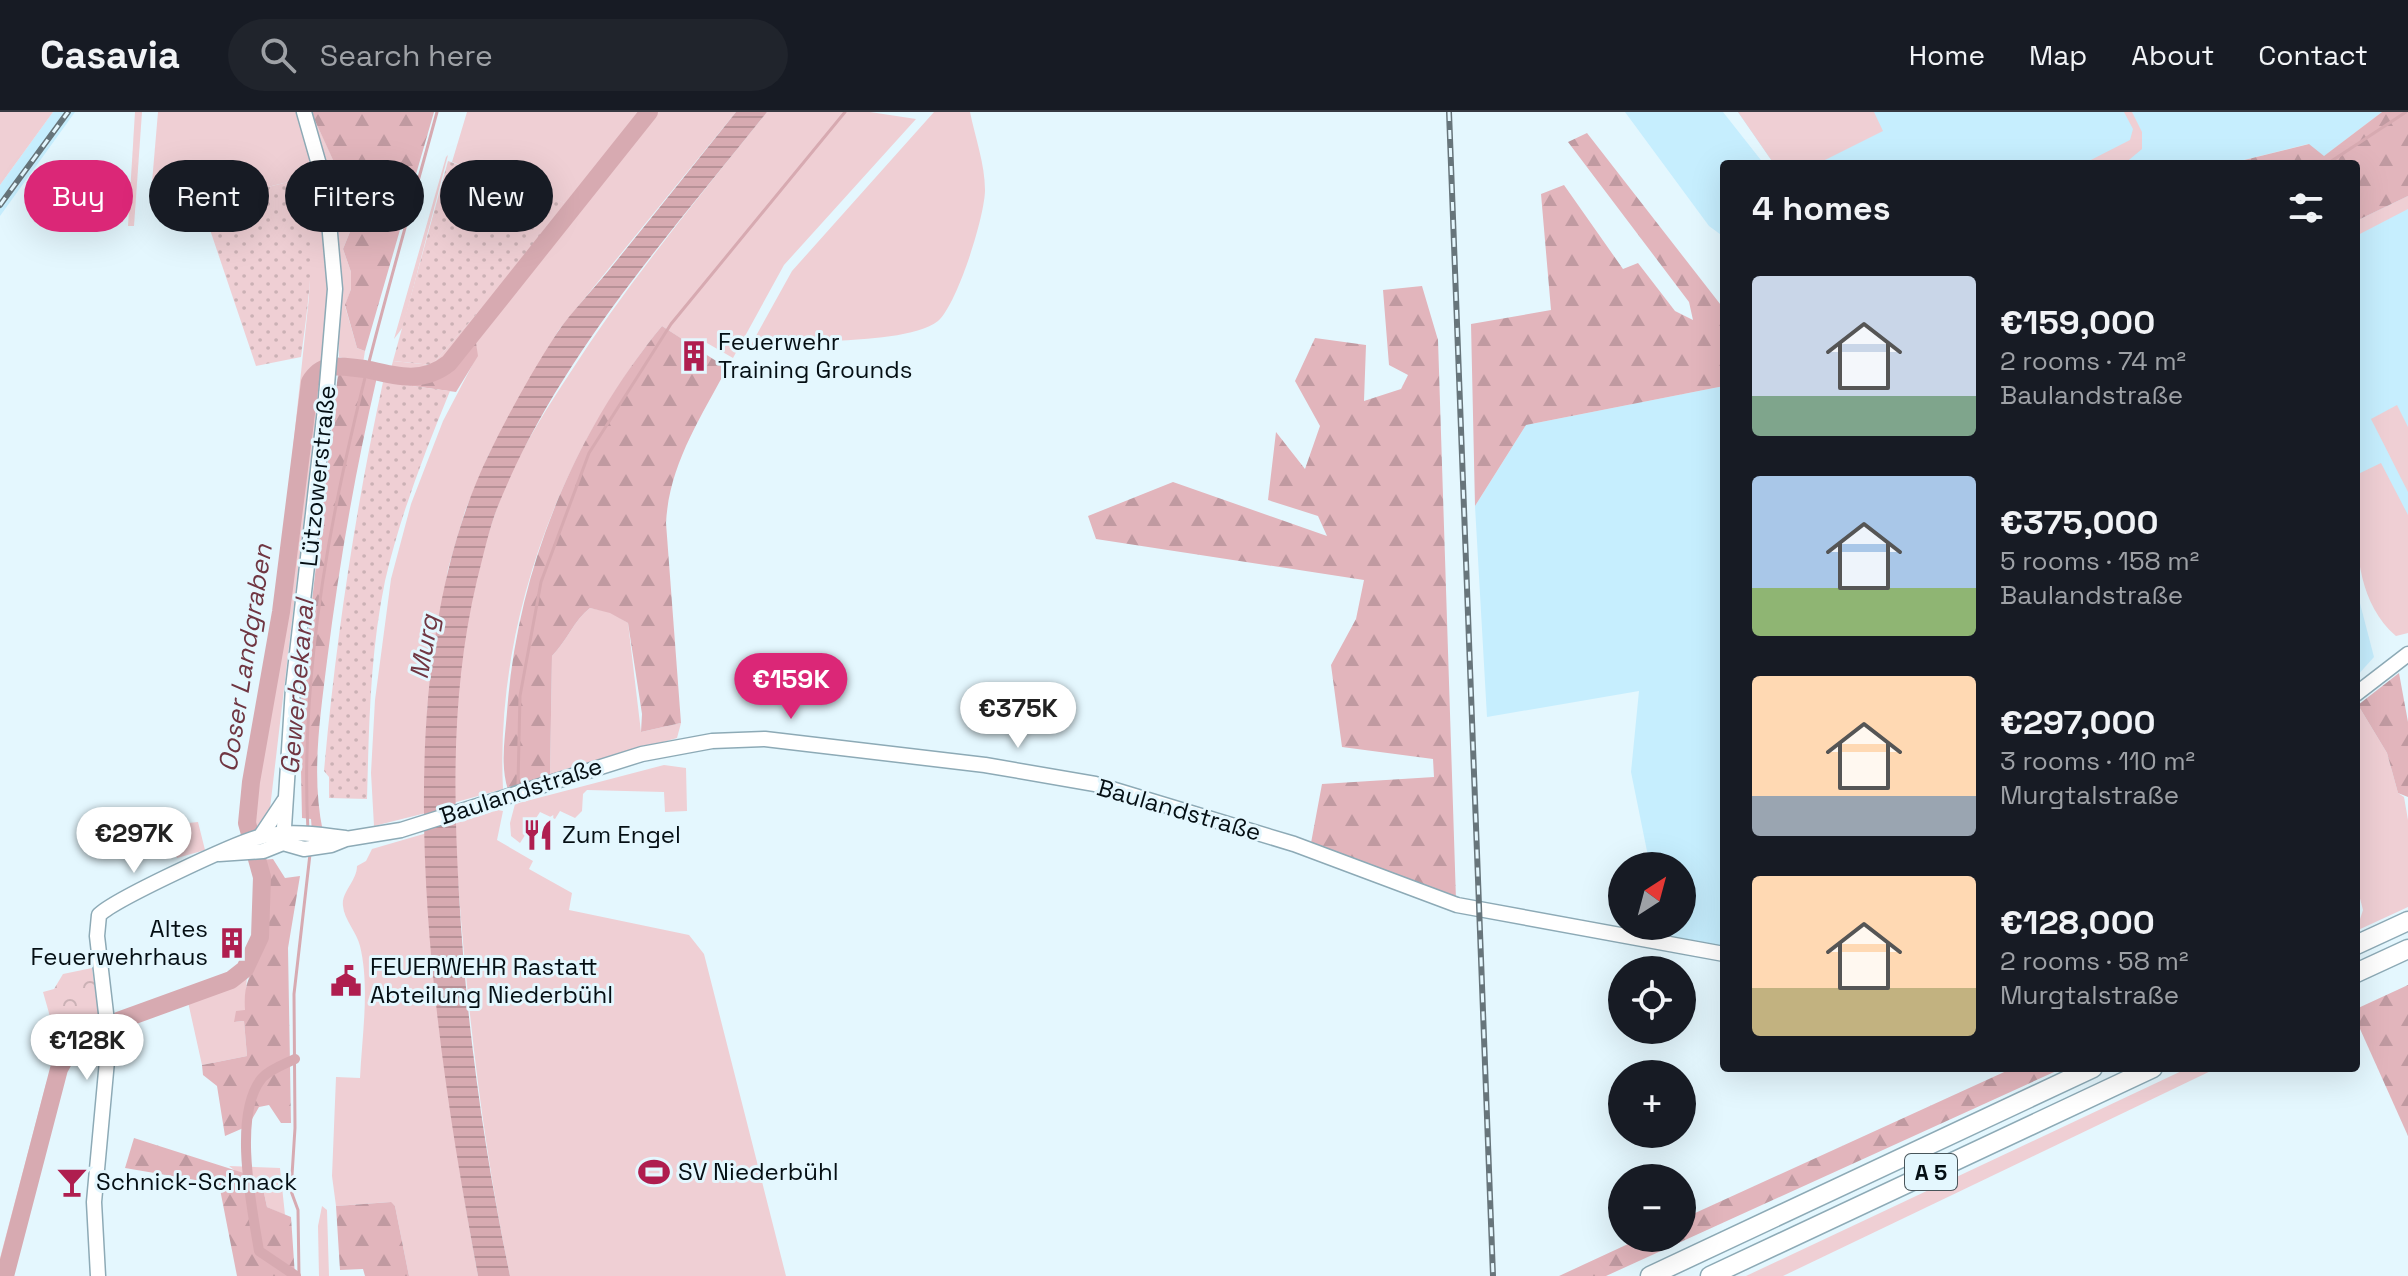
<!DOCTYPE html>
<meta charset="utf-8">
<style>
body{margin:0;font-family:"Space Grotesk",sans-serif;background:#20242c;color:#f1f3f6;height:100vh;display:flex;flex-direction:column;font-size:30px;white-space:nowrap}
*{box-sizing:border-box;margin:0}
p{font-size:26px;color:#9ea1a6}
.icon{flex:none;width:44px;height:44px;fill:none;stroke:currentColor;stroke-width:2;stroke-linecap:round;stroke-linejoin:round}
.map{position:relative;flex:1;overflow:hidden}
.details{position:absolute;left:1720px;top:48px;width:640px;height:912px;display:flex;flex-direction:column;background:#171b24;border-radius:8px;box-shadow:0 8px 32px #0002}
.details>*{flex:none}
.banner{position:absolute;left:24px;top:48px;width:760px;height:72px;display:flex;gap:16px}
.needle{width:52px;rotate:36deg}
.controls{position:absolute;left:1608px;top:740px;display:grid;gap:16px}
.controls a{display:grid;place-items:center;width:88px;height:88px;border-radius:50%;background:#171b24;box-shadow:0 8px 32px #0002;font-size:40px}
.price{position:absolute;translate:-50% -68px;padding:0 18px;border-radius:28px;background:#fff;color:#222;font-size:26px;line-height:52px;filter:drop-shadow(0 2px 4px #0008)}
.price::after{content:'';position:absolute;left:50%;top:48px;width:24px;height:18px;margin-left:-12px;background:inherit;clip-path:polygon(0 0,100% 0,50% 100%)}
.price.selected{background:#db2777;color:#fff}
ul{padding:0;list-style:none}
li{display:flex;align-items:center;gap:24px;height:200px;padding:0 32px}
li span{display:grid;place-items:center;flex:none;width:224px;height:160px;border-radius:8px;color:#555}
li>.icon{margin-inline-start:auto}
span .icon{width:96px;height:96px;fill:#fffc;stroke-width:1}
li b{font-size:34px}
h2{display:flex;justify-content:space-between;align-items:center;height:96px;padding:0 32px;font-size:34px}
.tag{padding:0 28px;border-radius:36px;background:#171b24;box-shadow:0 8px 32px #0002;font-size:28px;line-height:72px}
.tag.selected{background:#db2777;color:#fff}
header{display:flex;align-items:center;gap:48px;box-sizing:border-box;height:112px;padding:0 40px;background:#171b24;border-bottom:2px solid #363941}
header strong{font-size:38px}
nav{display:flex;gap:44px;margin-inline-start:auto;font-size:28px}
.search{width:560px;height:72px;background:#20242c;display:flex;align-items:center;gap:20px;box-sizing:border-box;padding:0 28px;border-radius:44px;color:#9ea1a6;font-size:30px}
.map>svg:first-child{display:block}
.built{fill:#c6eefe}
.grass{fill:#efcfd4}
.forest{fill:url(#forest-firs)}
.park{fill:url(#park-crowns)}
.garden{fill:url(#garden-dots)}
.water{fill:url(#water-rules)}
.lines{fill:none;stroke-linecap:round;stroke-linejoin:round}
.stream{stroke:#d7aab1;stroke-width:3}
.canal{stroke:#d7aab1;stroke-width:10}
.river{stroke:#d7aab1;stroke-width:18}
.secondary-casing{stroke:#8daab6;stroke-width:17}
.highway-casing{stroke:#8daab6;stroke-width:21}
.secondary{stroke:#fff;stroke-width:14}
.highway{stroke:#fff;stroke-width:18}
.rail-casing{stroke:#67757b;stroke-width:6}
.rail{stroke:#e4f7fe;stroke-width:3;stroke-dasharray:9;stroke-linecap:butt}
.labels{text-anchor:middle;stroke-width:6;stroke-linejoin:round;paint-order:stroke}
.shield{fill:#e4f7fe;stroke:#48555a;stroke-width:2}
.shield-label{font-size:22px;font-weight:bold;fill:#050f14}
.poi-label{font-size:24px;fill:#050f14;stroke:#e4f7fe;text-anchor:start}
.street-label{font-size:24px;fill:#050f14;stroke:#e4f7fe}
.water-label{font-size:26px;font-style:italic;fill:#703642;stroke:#e4f7fe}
</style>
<header>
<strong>Casavia</strong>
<div class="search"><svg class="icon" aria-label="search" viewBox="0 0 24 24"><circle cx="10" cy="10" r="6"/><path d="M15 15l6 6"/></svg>Search here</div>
<nav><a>Home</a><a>Map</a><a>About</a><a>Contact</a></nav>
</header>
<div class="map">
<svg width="2408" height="1164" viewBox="0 0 2408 1164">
<defs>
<pattern id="forest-firs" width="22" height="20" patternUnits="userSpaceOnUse" patternTransform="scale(2)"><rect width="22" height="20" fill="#e2b5bc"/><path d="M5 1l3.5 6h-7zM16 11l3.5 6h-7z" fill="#c09aa1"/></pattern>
<pattern id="park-crowns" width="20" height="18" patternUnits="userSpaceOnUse" patternTransform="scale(2)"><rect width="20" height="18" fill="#efcfd4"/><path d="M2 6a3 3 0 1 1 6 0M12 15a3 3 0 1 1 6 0" fill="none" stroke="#cbb1b5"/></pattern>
<pattern id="garden-dots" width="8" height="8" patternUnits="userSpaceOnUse" patternTransform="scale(2)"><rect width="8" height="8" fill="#efcfd4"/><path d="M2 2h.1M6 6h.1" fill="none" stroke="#cbb1b5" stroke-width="1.8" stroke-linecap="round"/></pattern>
<pattern id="water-rules" width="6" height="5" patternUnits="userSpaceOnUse" patternTransform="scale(2)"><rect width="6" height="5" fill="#d7aab1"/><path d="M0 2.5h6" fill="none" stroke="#b79197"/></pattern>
</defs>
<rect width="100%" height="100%" fill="#e4f7fe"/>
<!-- built -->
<g class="built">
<path d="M53 0H75L0 104V73Z"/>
<path d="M1625 0H1723L1764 52H1724V125L1709 114Z"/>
<path d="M1738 0H2382L2323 45 2308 32 2228 52H1774Z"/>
<path d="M2408 84V471L2356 443V109Z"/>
<path d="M1724 274V837L1664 824 1662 814H1682V754H1650L1631 660 1639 579 1487 605 1475 394 1526 313Z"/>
<path d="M2356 476 2374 545 2356 565Z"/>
</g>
<!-- grass -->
<g class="grass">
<path d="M0 0H53L0 73Z"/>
<path d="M135 0H142L134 114H128Z"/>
<path d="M158 0H296C321 68 329 137 327 210L269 705 245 724 243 684 273 525 309 185 311 125 305 66 201 91 150 94Z"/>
<path d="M311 0 334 49 362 60 369 73 343 137 351 160V177L345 194 357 236 365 239 363 251 339 245 337 109Z"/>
<path d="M467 0H646L447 249 428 261 390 260 393 249 432 253 570 93 452 50Z"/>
<path d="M653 0H736L558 219 489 342 465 399 448 457 427 598 426 701 374 714 371 661 375 588 391 467 411 392 443 309 477 244 475 224Z"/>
<path d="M767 0H870L916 7 784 153 733 246 700 227 694 235 662 214C559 341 495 512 503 677L453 691C452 591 464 488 498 393 515 346 543 302 570 261 629 169 699 85 767 0Z"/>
<path d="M934 0H970C975 25 985 52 985 78 985 104 957 193 938 209 919 225 862 227 837 229 805 232 776 225 747 240L792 159Z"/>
<path d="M1738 0H1874L1883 19 1817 52H1774Z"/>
<path d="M2124 0H2132L2142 20V37L2124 52H2083L2130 28 2133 17Z"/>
<path d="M448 43 403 215 394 227 446 45Z"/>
<path d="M2408 84V97L2356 124V109Z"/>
<path d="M2397 293 2408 315V380L2371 307Z"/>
<path d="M2381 351 2408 403V521L2396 524C2351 485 2356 417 2356 363Z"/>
<path d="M590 496 610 500 628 511 641 620 681 611 677 626 550 663 552 544C567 529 574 508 590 496Z"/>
<path d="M2358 593 2387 641 2398 681 2404 685 2408 708V795L2356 819 2363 798 2356 771Z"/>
<path d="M664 653 686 656 687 699 665 700 664 680 587 678 583 682 582 699 575 706 560 699 555 707 540 700 520 731 511 724 510 711 515 692Z"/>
<path d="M498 698 503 699 497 728 533 749 529 757 572 781 569 798 689 823 704 842 786 1164H510C479 1014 464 865 454 712Z"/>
<path d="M198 710 205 738 177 746 170 730 169 713Z"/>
<path d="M427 721C431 871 451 1017 478 1164H409L395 1094 390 1090 336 1094 332 1064 336 965 360 966C362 924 370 875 360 834 357 821 344 807 343 794 341 780 357 769 357 754L366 749 372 737Z"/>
<path d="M247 862 245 899 235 910 244 909 247 944 202 953 188 890 234 872Z"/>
<path d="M66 933 50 972 0 1164V1146L46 972 61 936Z"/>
<path d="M2188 956H2217L1783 1164H1746Z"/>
<path d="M229 1054 280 1056 285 1103 267 1095 264 1081Z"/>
<path d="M322 1094 327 1098 329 1164H319L318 1114Z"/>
</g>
<!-- forest -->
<g class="forest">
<path d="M311 0H434L365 239 357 236 345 193 351 177V160L343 137 369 73 362 60 334 50Z"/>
<path d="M2382 0H2408V84L2356 109V52H2228L2309 32 2324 44Z"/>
<path d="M1587 21 1724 197V274L1526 313 1475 394 1471 212 1551 198 1541 82 1564 73 1623 157 1638 151 1675 199 1693 208 1689 190 1568 30Z"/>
<path d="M1422 174 1438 228 1456 788 1311 731 1322 672 1434 665 1433 647 1342 635 1331 553 1356 507 1364 468 1096 427 1088 404 1173 370 1327 424 1318 404 1268 388 1276 320 1305 357 1320 314 1295 269 1315 226 1366 233 1364 289 1401 277 1408 263 1389 253 1383 178Z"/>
<path d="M662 214 727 256C700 307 669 353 666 411L681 611 641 620 642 602 628 511 610 501 590 496C574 508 567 529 552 544L550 663 508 678C500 653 505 627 507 600 517 460 573 322 662 214Z"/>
<path d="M475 224 478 244 456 280 383 270 384 266C435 273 445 264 475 224Z"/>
<path d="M338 262 377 265C355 360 339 453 327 549 320 606 311 664 323 720H312L311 707 302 706 301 658 295 637Z"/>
<path d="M2399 561 2408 610V685L2398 681 2387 641 2358 593Z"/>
<path d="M273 747 285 766 300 764 288 836 291 1011H281L269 993 259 995 248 1014 225 1024 217 974 203 963 202 953 247 944 244 909 234 910 236 899 245 898C243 869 252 863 260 837 269 808 270 777 260 748Z"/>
<path d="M2408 873V1024L2356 908V897Z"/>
<path d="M2013 956H2063L1606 1164H1559L1641 1126H1682V1107Z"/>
<path d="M134 1026 250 1063 264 1081 267 1095 291 1105 295 1164H237L219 1072 125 1056Z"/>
<path d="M391 1090 395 1094 409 1164H365L363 1157 340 1158 336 1094Z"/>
</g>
<!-- park -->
<path class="park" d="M92 856 99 903 64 923 51 908 43 880 54 877 63 862Z"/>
<!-- garden -->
<g class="garden">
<path d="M448 49 571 93 432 253 393 249Z"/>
<path d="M305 66C318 124 309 186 301 245L256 254 201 91Z"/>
<path d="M383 270 450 279C424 342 400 404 385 469 370 541 369 615 367 687L329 686V665L324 659C336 527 355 399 383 270Z"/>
</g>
<!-- water -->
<path class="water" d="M736 0H767C670 122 560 243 500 389 489 415 484 442 477 468 452 574 453 675 459 782 466 911 484 1038 510 1164H478C433 921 378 571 489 342 509 301 532 259 557 221 572 199 592 179 609 158 652 105 694 53 736 0Z"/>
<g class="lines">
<!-- stream -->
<g class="stream">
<path d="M2327 52 2406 0"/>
<path d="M313 262 315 261"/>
<path d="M518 672 520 584 541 470 589 341 671 212 845 0"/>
<path d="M308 719C295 475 374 233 437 0"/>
<path d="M299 1164 298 1098 291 1079 295 1016 294 882 310 742"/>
</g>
<!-- canal -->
<path class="canal" d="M295 947C285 952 270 957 262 966 232 1002 252 1096 259 1139L296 1164"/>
<!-- river -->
<g class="river">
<path d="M370 258C399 265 424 271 449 251L649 0"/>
<path d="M118 909 231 868 245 857 260 825 262 765 247 711 251 670 281 500 310 270C323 248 342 255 365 257"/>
<path d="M5 1164 59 957 70 937 95 917"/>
</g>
<defs>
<g id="secondary">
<path d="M2356 582 2408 542"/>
<path d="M260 725 284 689"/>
<path d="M283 731 293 576 325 297 335 177 326 77 304 0"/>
<path d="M219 742 263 739 283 731 304 737 331 733 346 727 401 718 642 642 712 629 765 627 985 653 1095 672 1294 732 1457 793 1724 842"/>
<path d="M98 1164 94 1090 109 927 97 824 99 803C115 787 234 732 259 725 286 718 319 722 345 726"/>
</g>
<g id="highway">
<path d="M2356 833 2408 809"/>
<path d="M2356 861 2408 837"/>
<path d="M1650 1164 2093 956"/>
<path d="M1710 1164 2153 956"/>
</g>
</defs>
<!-- secondary casing -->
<use href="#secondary" class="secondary-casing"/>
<!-- highway casing -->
<use href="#highway" class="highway-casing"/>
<!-- secondary -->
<use href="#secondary" class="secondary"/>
<!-- highway -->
<use href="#highway" class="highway"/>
<defs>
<g id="rail">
<path d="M1449 0 1493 1164"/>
<path d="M0 93 68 0"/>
</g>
</defs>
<!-- rail casing -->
<use href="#rail" class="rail-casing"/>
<!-- rail -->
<use href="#rail" class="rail"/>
</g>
<!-- icons -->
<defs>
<symbol id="building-bare" viewBox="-9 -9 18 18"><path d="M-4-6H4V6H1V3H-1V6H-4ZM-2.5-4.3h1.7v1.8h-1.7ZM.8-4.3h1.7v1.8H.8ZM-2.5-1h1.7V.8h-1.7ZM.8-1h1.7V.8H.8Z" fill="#af1e4f" stroke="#e4f7fe" stroke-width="2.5" paint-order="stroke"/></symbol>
<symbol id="restaurant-bare" viewBox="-9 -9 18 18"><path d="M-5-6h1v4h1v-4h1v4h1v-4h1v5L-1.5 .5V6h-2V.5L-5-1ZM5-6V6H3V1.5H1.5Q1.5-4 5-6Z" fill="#af1e4f" stroke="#e4f7fe" stroke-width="2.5" paint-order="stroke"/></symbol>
<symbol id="civic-bare" viewBox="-9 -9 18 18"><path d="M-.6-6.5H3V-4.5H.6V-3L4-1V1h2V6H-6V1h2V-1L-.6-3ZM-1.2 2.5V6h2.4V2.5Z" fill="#af1e4f" stroke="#e4f7fe" stroke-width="2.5" paint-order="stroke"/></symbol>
<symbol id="stadium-bare" viewBox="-9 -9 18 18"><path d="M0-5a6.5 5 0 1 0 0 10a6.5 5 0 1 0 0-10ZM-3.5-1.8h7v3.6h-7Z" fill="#af1e4f" stroke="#e4f7fe" stroke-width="2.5" paint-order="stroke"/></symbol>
<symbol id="bar-bare" viewBox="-9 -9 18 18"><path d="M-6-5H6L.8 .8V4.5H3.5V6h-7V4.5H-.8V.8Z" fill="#af1e4f" stroke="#e4f7fe" stroke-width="2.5" paint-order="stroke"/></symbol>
</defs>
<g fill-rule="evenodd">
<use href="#building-bare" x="672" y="222" width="44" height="44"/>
<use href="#restaurant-bare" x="516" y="701" width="44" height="44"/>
<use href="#building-bare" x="210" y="809" width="44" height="44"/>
<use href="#civic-bare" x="324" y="847" width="44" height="44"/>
<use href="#stadium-bare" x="632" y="1038" width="44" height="44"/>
<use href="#bar-bare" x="50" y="1048" width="44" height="44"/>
</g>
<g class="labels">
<!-- shield labels -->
<rect class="shield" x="1905" y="1042" width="52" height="36" rx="6"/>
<g class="shield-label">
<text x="1931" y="1068">A 5</text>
</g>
<!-- poi labels -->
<g class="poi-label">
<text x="718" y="238">Feuerwehr<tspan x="718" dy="28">Training Grounds</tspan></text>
<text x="562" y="731">Zum Engel</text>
<text x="208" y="825" text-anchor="end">Altes<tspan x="208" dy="28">Feuerwehrhaus</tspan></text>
<text x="370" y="863">FEUERWEHR Rastatt<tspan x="370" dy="28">Abteilung Niederbühl</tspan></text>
<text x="678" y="1068">SV Niederbühl</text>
<text x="96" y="1078">Schnick-Schnack</text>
</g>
<!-- street labels -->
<g class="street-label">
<text transform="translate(318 364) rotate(-84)" y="8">Lützowerstraße</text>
<text transform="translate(521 679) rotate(-18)" y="8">Baulandstraße</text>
<text transform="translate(1179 698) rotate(16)" y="8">Baulandstraße</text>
</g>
<!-- water labels -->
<g class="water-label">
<text transform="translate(424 535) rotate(-80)" y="9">Murg</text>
<text transform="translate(245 546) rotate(-81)" y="9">Ooser Landgraben</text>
<text transform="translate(297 575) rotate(-85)" y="9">Gewerbekanal</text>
</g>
</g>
</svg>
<div class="controls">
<a><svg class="needle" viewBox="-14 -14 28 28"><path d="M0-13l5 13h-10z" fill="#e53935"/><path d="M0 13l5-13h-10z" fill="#9ea1a6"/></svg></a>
<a><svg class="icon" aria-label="locate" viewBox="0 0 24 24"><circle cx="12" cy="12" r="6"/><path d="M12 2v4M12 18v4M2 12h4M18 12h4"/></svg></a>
<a>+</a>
<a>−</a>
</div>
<b class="price selected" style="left:791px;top:609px">€159K</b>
<b class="price" style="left:1018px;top:638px">€375K</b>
<b class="price" style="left:134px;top:763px">€297K</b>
<b class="price" style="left:87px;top:970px">€128K</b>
<div class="banner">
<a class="tag selected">Buy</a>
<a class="tag">Rent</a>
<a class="tag">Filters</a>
<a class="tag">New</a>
</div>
<section class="details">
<h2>4 homes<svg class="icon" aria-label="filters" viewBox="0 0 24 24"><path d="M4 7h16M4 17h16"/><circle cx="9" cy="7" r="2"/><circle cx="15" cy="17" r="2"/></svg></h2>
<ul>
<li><span style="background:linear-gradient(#c9d6e8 75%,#7fa58c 0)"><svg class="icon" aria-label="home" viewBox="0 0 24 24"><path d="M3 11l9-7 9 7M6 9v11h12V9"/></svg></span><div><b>€159,000</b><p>2 rooms · 74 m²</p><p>Baulandstraße</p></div></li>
<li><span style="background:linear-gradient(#a9c7e8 70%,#8fb573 0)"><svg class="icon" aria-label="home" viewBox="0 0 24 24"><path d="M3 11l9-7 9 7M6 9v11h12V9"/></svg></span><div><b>€375,000</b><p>5 rooms · 158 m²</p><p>Baulandstraße</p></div></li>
<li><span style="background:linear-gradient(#ffd9b3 75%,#9aa5b1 0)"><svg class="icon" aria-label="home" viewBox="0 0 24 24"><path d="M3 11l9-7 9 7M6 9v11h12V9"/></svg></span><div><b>€297,000</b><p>3 rooms · 110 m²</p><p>Murgtalstraße</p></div></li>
<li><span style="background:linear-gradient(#ffd9b3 70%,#c2b280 0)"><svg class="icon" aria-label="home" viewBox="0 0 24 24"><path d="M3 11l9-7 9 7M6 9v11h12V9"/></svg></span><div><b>€128,000</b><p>2 rooms · 58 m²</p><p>Murgtalstraße</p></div></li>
</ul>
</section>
</div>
